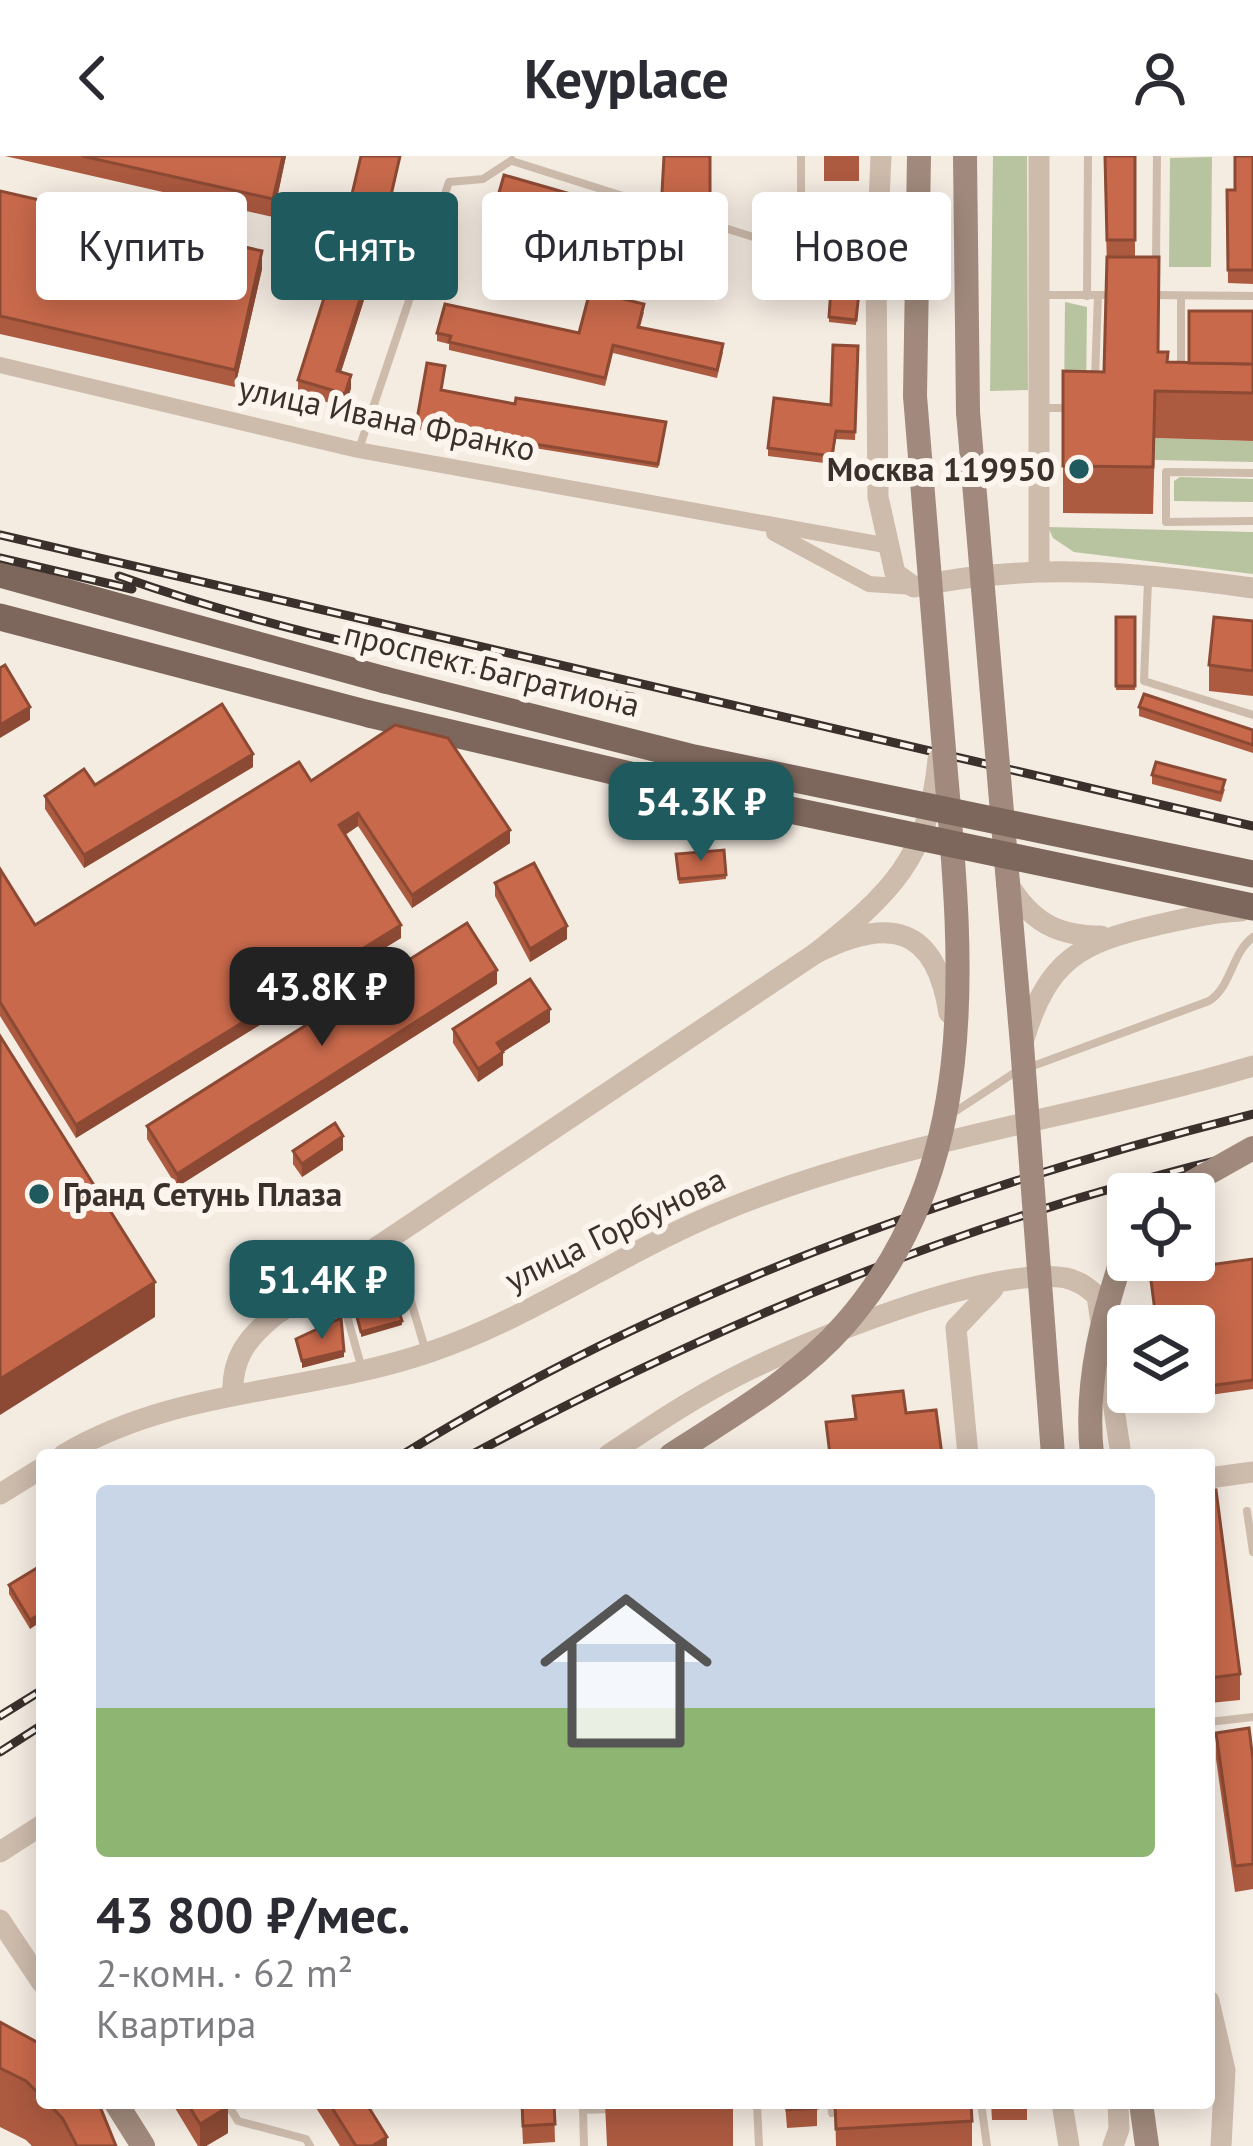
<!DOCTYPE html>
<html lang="ru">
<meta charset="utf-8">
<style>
body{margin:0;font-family:"PT Sans",sans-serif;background:#f2f2f3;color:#2b2b33;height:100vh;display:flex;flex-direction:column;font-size:45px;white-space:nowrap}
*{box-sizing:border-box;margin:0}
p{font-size:39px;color:#7c7c81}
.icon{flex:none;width:66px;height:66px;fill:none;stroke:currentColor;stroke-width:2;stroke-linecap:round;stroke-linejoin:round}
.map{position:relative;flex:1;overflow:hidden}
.panel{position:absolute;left:36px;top:1293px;width:1179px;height:660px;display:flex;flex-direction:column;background:#fff;border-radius:12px;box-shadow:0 6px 30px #0003}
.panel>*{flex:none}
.hud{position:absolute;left:36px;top:36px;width:1182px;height:108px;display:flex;gap:24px}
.buttons{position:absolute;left:1107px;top:1017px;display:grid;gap:24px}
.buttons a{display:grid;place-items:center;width:108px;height:108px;border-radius:12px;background:#fff;box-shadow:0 6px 30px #0003;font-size:60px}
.price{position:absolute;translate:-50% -102px;padding:0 27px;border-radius:24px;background:#1f5a5e;color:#fff;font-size:39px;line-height:78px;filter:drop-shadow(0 3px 6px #0008)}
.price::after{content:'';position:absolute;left:50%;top:72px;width:36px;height:27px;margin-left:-18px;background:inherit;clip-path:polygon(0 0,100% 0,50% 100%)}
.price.selected{background:#222;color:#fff}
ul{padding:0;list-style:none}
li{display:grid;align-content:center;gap:24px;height:636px;padding:0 60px}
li+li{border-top:3px solid #e1e1e2}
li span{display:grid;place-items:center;height:372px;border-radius:12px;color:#555}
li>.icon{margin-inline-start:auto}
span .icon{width:216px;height:216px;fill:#fffc;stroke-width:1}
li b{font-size:51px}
.chip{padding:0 42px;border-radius:12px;background:#fff;box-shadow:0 6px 30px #0003;font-size:42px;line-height:108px}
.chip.selected{background:#1f5a5e;color:#fff}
header{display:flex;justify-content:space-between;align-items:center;height:156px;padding:0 60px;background:#fff;font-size:54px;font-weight:700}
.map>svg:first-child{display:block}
.green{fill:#b8c4a0}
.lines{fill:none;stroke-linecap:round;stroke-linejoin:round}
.service{stroke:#cdbbac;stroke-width:8}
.minor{stroke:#cdbbac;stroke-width:16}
.tertiary{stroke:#cdbbac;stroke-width:21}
.secondary{stroke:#a18a7d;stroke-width:24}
.primary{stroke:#7d675c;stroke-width:27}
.rail-casing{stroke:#3b302b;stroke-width:9}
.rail{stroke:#fbf5ee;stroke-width:4.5;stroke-dasharray:14;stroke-linecap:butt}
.tertiary-bridge{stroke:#cdbbac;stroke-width:21}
.secondary-bridge{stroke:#a18a7d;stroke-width:24}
.primary-bridge{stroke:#7d675c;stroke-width:27}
.wall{fill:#ac5a40}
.shaded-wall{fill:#8c4a34}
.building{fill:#c8694b;stroke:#8c4a34;stroke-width:3}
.poi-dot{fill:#1f5a5e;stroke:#fbf5ee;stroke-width:4.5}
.labels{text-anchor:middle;stroke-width:12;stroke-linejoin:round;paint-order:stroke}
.street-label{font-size:33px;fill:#3b302b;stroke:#fbf5ee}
.poi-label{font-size:33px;font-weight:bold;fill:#3b302b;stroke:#fbf5ee;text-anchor:end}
</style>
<header><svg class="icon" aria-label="back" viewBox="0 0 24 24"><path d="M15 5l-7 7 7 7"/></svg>Keyplace<svg class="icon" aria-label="person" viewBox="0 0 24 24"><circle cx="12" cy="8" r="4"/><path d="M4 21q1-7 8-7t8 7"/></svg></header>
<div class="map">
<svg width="1253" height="1990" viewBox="0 0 1253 1990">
<rect width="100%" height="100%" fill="#f4ebe1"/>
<!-- green -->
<g class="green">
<path d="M993 0H1027L1028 234 990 235Z"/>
<path d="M1212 1 1211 111H1169L1170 2Z"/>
<path d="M1065 146 1087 151 1086 239 1064 246Z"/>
<path d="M1155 282 1253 285V306L1155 304Z"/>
<path d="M1180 321 1253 323V346L1174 345V325Z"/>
<path d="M1048 371 1253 376V418L1074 396 1053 382Z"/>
</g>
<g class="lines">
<!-- service -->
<g class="service">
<path d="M801 0V96"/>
<path d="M512 5 801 96 874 112"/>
<path d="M1156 108 1157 0"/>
<path d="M1042 139H1111"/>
<path d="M1150 139 1253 140"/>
<path d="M1087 140 1088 0"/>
<path d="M1181 216V140"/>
<path d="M1095 222 1098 139"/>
<path d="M1040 252H1073"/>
<path d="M359 293 449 26 483 23 512 4"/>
<path d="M1253 317 1166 316V366L1253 365"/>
<path d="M1148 425 1144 525 1253 559"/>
<path d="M950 959 1014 917 1209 845C1232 830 1231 798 1253 781"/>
<path d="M312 1161 390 1113 404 1120 410 1142"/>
<path d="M362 1213 347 1160 410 1142 426 1196"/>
<path d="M1247 1355 1253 1396"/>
<path d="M1209 1566 1253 1561"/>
<path d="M227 1947 238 1965 306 1983 310 1990"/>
<path d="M757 1947 759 1990"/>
<path d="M831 1947 832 1957 842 1956"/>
<path d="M981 1947 987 1990"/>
<path d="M584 1990 583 1954 612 1953"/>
</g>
<!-- minor -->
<g class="minor">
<path d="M0 209 358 294 884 389"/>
<path d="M774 377 869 428 914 431"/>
</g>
<!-- tertiary -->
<g class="tertiary">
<path d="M881 0 876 112 878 341 895 417 914 431C1029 406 1138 416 1253 432"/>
<path d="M1039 0V414"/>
<path d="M1009 729C1032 766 1057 780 1101 780"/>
<path d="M1024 883C1048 804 1079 787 1157 769 1185 763 1212 756 1241 755"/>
<path d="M233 1239C231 1203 247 1182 274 1160L816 797C888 761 935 768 949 857"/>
<path d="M63 1299C176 1231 308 1238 430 1196 533 1161 624 1095 725 1054 893 985 1079 962 1253 910"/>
<path d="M608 1299C649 1272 690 1244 733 1222 801 1186 992 1109 1066 1122 1079 1125 1087 1131 1097 1140L1121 1299"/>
<path d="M968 1299 956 1172 993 1133"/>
<path d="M1209 1322 1253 1316"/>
<path d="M0 1338 42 1312"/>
<path d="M0 1696 42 1669"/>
<path d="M0 1764 42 1827"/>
<path d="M1209 1845 1225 1914 1221 1990"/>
<path d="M1062 1947 1069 1990"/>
<path d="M1113 1990 1119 1973 1118 1947"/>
</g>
<!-- secondary -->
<g class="secondary">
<path d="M965 0 968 256"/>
<path d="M915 240 919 0"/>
<path d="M1008 727 1022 889"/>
<path d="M116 1947 143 1990"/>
<path d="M1141 1947 1147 1990"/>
</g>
<!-- primary -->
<g class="primary">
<path d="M0 418 385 524"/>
<path d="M0 461 369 558"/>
</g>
<defs>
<g id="rail">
<path d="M0 379 1253 670"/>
<path d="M0 402 132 433"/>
<path d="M119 420C283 478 460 514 632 541"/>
<path d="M402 1299C665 1137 954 1033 1253 958"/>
<path d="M471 1299C723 1164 974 1060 1253 996"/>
<path d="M0 1560 42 1534"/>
<path d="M0 1596 42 1569"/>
</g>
</defs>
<!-- rail casing -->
<use href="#rail" class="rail-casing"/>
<!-- rail -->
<use href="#rail" class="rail"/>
<!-- tertiary-bridge -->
<path class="tertiary-bridge" d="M816 797C890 738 929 702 938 603"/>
<!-- secondary-bridge -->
<g class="secondary-bridge">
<path d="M968 256 1008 727"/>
<path d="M1022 889 1053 1299"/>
<path d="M1171 1038 1253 992"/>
<path d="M671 1299C731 1260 798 1222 845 1168 987 1005 961 793 944 594 934 476 924 358 915 240"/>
<path d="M1092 1299C1084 1224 1104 1154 1128 1084"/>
</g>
<!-- primary-bridge -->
<g class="primary-bridge">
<path d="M385 524 694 602 1253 718"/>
<path d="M369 558 690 633 1253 751"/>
</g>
</g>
<!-- wall -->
<g class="wall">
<path d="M5 0H286L273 61Z"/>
<path d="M361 0H401L377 105 307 88V84L348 55Z"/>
<path d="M664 0H710V52H696L662 41Z"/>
<rect x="824" y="0" width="35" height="25"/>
<path d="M1104 0H1135V101L1159 196 1168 206 1253 237V285L1155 282 1153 358 1063 357V215L1104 216 1107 111Z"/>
<path d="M1253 0V128L1228 127 1227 34H1235Z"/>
<path d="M0 35 262 113 235 231 0 178Z"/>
<path d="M492 61 665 78 653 121 492 74Z"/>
<path d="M859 136 856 169 829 166V161Z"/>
<path d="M364 144 341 216 351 232 345 252 298 237V224Z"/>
<path d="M644 156 640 171 723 196 717 222 613 197 605 230 449 194V188L437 185V177H579Z"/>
<path d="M858 190 855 284 836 283 832 308 768 300V292L831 249Z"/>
<path d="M442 234 515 248 666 270 658 312 416 273V269Z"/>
<rect x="1116" y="461" width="19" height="73"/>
<path d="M1253 465V540L1209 535V509Z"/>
<path d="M1139 551 1253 574V597L1139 560Z"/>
<path d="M253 611 84 712 45 653V640L95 629Z"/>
<path d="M1152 619 1225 633 1221 646 1152 628Z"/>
<path d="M311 625 510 687 412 752 358 670 345 679 401 782 76 982 0 860V713L35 769Z"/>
<path d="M724 694 726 723 679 728 676 698Z"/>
<path d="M495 727 567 783 530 806 495 740Z"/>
<path d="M497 828 177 1031 147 983V970Z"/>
<path d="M550 866 503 896V909L478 926 453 887V873Z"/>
<path d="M343 994 302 1021 293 1008V995Z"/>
<path d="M1253 1103V1233L1166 1245 1165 1236H1194V1170H1156L1150 1117Z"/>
<path d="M1209 1335 1240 1518V1544L1210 1547Z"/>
<path d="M42 1409 30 1473 9 1438V1429Z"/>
<path d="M1216 1577 1253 1604V1733L1235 1736 1216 1603Z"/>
<path d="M0 1866 42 1889V1947H96L116 1990H32L26 1984 0 1971Z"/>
<path d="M172 1947H225L228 1977 206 1990H198Z"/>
<path d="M313 1947H366L387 1990H340Z"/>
<path d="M521 1947H554L555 1986 523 1988Z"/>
<path d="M605 1947H733V1990H607Z"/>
<path d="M785 1947H817V1970L787 1972Z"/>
<path d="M835 1947 972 1965V1990H836Z"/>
<path d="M991 1947H1027V1964H992Z"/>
</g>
<!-- shaded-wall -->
<g class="shaded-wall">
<path d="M283 0H286L273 61V43Z"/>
<path d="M665 65V78L653 121V107Z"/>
<path d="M262 95V113L235 231V214Z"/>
<path d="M364 131V144L337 228V215Z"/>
<path d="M351 219V232L345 252V238Z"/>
<path d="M30 551V564L0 582V569Z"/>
<path d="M253 598V611L84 712V699Z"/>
<path d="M358 657V670L339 683V669Z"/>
<path d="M510 674V687L412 752V739Z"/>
<path d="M401 769V782L76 982V969Z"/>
<path d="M567 770V783L530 806V793Z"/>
<path d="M497 814V828L177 1031V1018Z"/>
<path d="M550 853V866L503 896V909L478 926V913L497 887Z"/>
<path d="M343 980V994L302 1021V1008Z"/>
<path d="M155 1126V1161L0 1259V1223Z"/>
<path d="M402 1165V1169L361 1181V1176Z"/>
<path d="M344 1195V1201L302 1212V1205Z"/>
<path d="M42 1457V1465L30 1473V1464Z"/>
<path d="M228 1951V1977L206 1990H200V1968Z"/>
<path d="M387 1981V1990H372Z"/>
</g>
<!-- building -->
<g class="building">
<path d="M82 0H283L273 43Z"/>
<path d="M361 0H400L377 100 307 84 315 48 348 55Z"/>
<path d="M664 0H710V48H696L662 37Z"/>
<path d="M1105 0H1135V84H1107Z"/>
<path d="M1235 0H1253V114H1228L1227 34H1235Z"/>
<path d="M504 19 665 65 653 107 492 61Z"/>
<path d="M0 35 262 95 235 214 0 160Z"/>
<path d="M1107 101H1159L1158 196H1168L1167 206 1253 208V237L1155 235 1153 311 1063 310V215L1104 216Z"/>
<path d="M331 120 364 131 337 215 351 219 345 238 298 224Z"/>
<path d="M831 133 859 136 856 164 829 161Z"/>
<path d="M590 135 644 148 638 171 723 188 717 214 613 189 605 222 449 186 451 180 437 177 445 148 579 177Z"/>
<path d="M1189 155H1253V208L1189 207Z"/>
<path d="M833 189 858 190 855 276 836 275 832 300 768 292 774 242 831 249Z"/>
<path d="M427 207 445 210 441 234 515 248 516 242 666 266 658 308 416 269Z"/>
<rect x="1116" y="461" width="19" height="69"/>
<path d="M1214 461 1253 465V515L1209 509Z"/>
<path d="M5 509 30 551 0 569V512Z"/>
<path d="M1144 538 1253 574V589L1139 551Z"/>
<path d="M222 548 253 598 84 699 45 640 84 613 95 629Z"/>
<path d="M395 569 448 582 510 674 412 739 358 657 339 669 401 769 76 969 0 846V713L35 769 299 606 311 625Z"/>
<path d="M1156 606 1225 624 1221 637 1152 619Z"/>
<path d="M724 694 726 719 679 723 676 698Z"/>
<path d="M534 707 567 770 530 793 495 727Z"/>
<path d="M467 767 497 814 177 1018 147 970Z"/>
<path d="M530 823 550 853 497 887 503 896 478 913 453 873Z"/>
<path d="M0 880 155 1126 0 1223Z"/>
<path d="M335 967 343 980 302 1008 293 995Z"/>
<path d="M1253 1103V1224L1194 1232V1170H1157L1150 1117Z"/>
<path d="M397 1150 402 1165 361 1176 357 1161Z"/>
<path d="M341 1162 344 1195 302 1205 296 1183Z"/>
<path d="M903 1235 906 1257 936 1254 942 1299H830L826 1266 856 1263 853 1240Z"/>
<path d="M1216 1334 1240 1518 1210 1522 1209 1335Z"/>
<path d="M42 1409V1457L30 1464 9 1429Z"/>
<path d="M1249 1572 1253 1604V1708L1235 1710 1216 1577Z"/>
<path d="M0 1866 42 1889V1941L26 1925 0 1912Z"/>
<path d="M48 1947H96L101 1953 116 1990H77L63 1963Z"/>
<path d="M187 1947H225L228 1951 200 1968Z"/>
<path d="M329 1947H366L387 1981 372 1990H356Z"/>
<path d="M522 1947H554L555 1968 523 1970Z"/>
<path d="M607 1947H685L607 1951Z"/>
<path d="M786 1947H817V1952L787 1954Z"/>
<path d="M835 1947H971L972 1965 836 1973Z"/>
</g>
<!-- markers -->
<g class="poi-dot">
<circle cx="1079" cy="313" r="12"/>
<circle cx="39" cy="1038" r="12"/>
</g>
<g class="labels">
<!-- street labels -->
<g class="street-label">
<text transform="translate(387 262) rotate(12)" y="12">улица Ивана Франко</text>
<text transform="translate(492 513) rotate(14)" y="12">проспект Багратиона</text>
<text transform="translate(615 1073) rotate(-26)" y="12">улица Горбунова</text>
</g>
<!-- poi labels -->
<g class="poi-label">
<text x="1055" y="325">Москва 119950</text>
<text x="63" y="1050" text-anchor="start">Гранд Сетунь Плаза</text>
</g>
</g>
</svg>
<div class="buttons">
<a><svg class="icon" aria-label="locate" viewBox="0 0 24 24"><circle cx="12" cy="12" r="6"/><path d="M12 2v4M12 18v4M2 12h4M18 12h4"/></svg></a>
<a><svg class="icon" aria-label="layers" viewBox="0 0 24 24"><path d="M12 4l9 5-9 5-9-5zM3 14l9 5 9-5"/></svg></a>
</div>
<b class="price" style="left:701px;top:708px">54.3K ₽</b>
<b class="price selected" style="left:322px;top:893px">43.8K ₽</b>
<b class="price" style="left:322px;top:1186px">51.4K ₽</b>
<div class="hud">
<a class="chip">Купить</a>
<a class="chip selected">Снять</a>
<a class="chip">Фильтры</a>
<a class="chip">Новое</a>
</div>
<section class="panel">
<ul>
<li><span style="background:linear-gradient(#c9d6e8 60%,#8fb573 0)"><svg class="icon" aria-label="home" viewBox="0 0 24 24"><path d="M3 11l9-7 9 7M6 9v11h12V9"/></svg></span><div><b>43 800 ₽/мес.</b><p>2-комн. · 62 m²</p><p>Квартира</p></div></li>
</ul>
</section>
</div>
